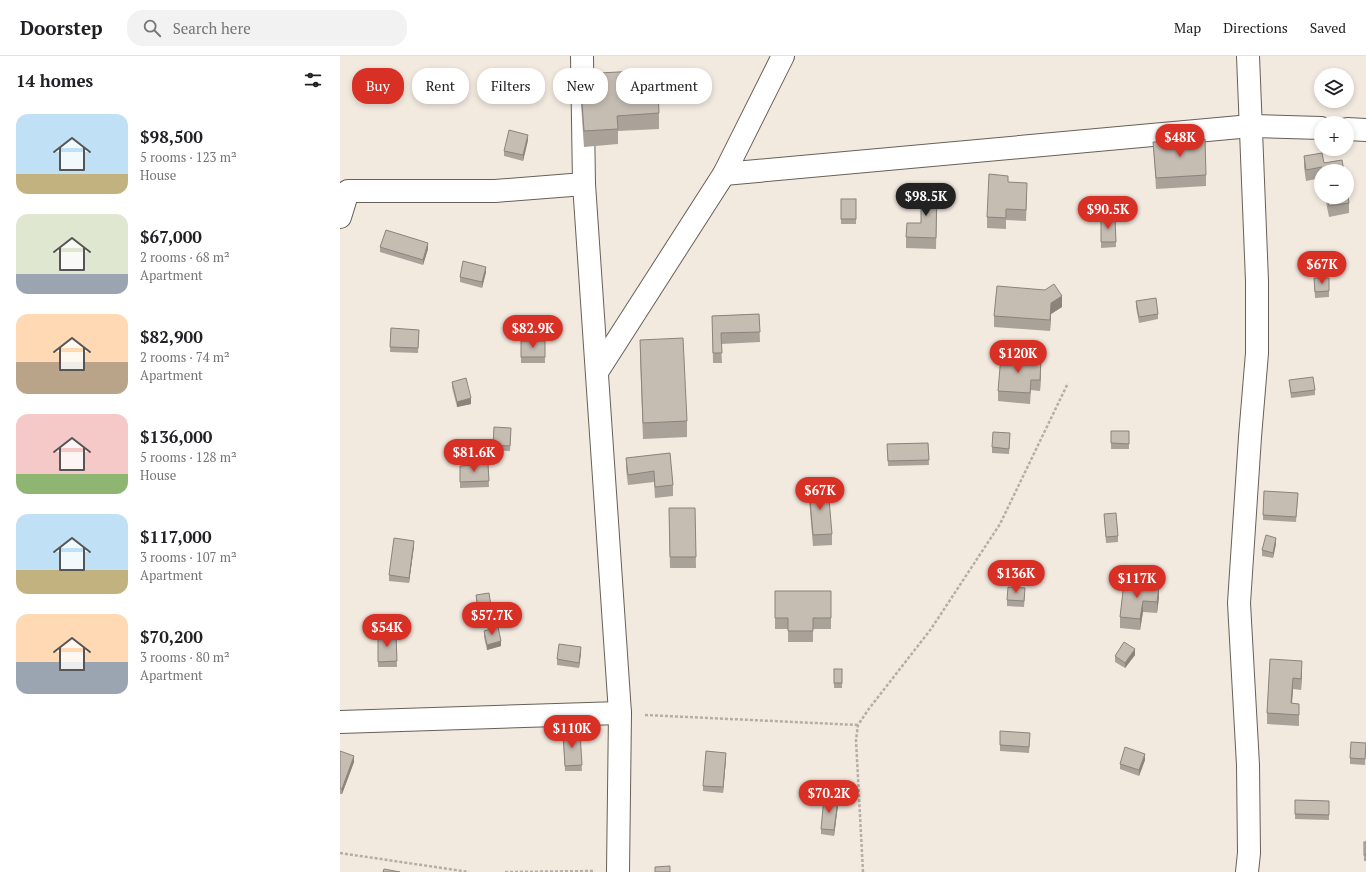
<!DOCTYPE html>
<meta charset="utf-8">
<style>
body{margin:0;font-family:"PT Serif",serif;background:#f2f2f2;color:#202124;height:100vh;display:flex;flex-direction:column;font-size:15px;white-space:nowrap}
*{box-sizing:border-box;margin:0}
p{font-size:13px;color:#757577}
.icon{flex:none;width:22px;height:22px;fill:none;stroke:currentColor;stroke-width:2;stroke-linecap:round;stroke-linejoin:round}
.map{position:relative;flex:1;overflow:hidden}
.drawer{display:flex;flex-direction:column;background:#fff;width:340px}
.drawer>*{flex:none}
.guide{position:absolute;left:12px;top:12px;width:380px;height:36px;display:flex;gap:8px}
.tools{position:absolute;left:974px;top:12px;display:grid;gap:8px}
.tools a{display:grid;place-items:center;width:40px;height:40px;border-radius:50%;background:#fff;box-shadow:0 2px 6px #0003;font-size:20px}
.price{position:absolute;translate:-50% -34px;padding:0 9px;border-radius:14px;background:#d93025;color:#fff;font-size:13px;line-height:26px;filter:drop-shadow(0 1px 2px #0008)}
.price::after{content:'';position:absolute;left:50%;top:24px;width:12px;height:9px;margin-left:-6px;background:inherit;clip-path:polygon(0 0,100% 0,50% 100%)}
.price.on{background:#222;color:#fff}
ul{padding:0;list-style:none}
li{display:flex;align-items:center;gap:12px;height:100px;padding:0 16px}
li span{display:grid;place-items:center;flex:none;width:112px;height:80px;border-radius:12px;color:#555}
li>.icon{margin-inline-start:auto}
span .icon{width:48px;height:48px;fill:#fffc;stroke-width:1}
li b{font-size:17px}
h2{display:flex;justify-content:space-between;align-items:center;height:48px;padding:0 16px;font-size:17px}
.tag{padding:0 14px;border-radius:16px;background:#fff;box-shadow:0 2px 6px #0003;font-size:14px;line-height:36px}
.tag.on{background:#d93025;color:#fff}
header{display:flex;align-items:center;gap:24px;box-sizing:border-box;height:56px;padding:0 20px;background:#fff;border-bottom:1px solid #e0e0e0}
header strong{font-size:19px}
nav{display:flex;gap:22px;margin-inline-start:auto;font-size:14px}
.search{width:280px;height:36px;background:#f2f2f2;display:flex;align-items:center;gap:10px;box-sizing:border-box;padding:0 14px;border-radius:16px;color:#757577;font-size:15px}
main{display:flex;flex:1;min-height:0}
.map>svg:first-child{display:block}
.lines{fill:none;stroke-linecap:round;stroke-linejoin:round}
.minor-casing{stroke:#676057;stroke-width:24}
.path{stroke:#b5aea6;stroke-width:2.5;stroke-dasharray:3 2;stroke-linecap:butt}
.minor{stroke:#fff;stroke-width:22}
.wall{fill:#a9a299}
.shaded-wall{fill:#8a847d}
.building{fill:#c5bcb2;stroke:#8a847d}
</style>
<header>
<strong>Doorstep</strong>
<div class="search"><svg class="icon" aria-label="search" viewBox="0 0 24 24"><circle cx="10" cy="10" r="6"/><path d="M15 15l6 6"/></svg>Search here</div>
<nav><a>Map</a><a>Directions</a><a>Saved</a></nav>
</header>
<main>
<section class="drawer">
<h2>14 homes<svg class="icon" aria-label="filters" viewBox="0 0 24 24"><path d="M4 7h16M4 17h16"/><circle cx="9" cy="7" r="2"/><circle cx="15" cy="17" r="2"/></svg></h2>
<ul>
<li><span style="background:linear-gradient(#bfe0f5 75%,#c2b280 0)"><svg class="icon" aria-label="home" viewBox="0 0 24 24"><path d="M3 11l9-7 9 7M6 9v11h12V9"/></svg></span><div><b>$98,500</b><p>5 rooms · 123 m²</p><p>House</p></div></li>
<li><span style="background:linear-gradient(#dfe7d0 75%,#9aa5b1 0)"><svg class="icon" aria-label="home" viewBox="0 0 24 24"><path d="M3 11l9-7 9 7M6 9v11h12V9"/></svg></span><div><b>$67,000</b><p>2 rooms · 68 m²</p><p>Apartment</p></div></li>
<li><span style="background:linear-gradient(#ffd9b3 60%,#b9a48a 0)"><svg class="icon" aria-label="home" viewBox="0 0 24 24"><path d="M3 11l9-7 9 7M6 9v11h12V9"/></svg></span><div><b>$82,900</b><p>2 rooms · 74 m²</p><p>Apartment</p></div></li>
<li><span style="background:linear-gradient(#f6c9c9 75%,#8fb573 0)"><svg class="icon" aria-label="home" viewBox="0 0 24 24"><path d="M3 11l9-7 9 7M6 9v11h12V9"/></svg></span><div><b>$136,000</b><p>5 rooms · 128 m²</p><p>House</p></div></li>
<li><span style="background:linear-gradient(#bfe0f5 70%,#c2b280 0)"><svg class="icon" aria-label="home" viewBox="0 0 24 24"><path d="M3 11l9-7 9 7M6 9v11h12V9"/></svg></span><div><b>$117,000</b><p>3 rooms · 107 m²</p><p>Apartment</p></div></li>
<li><span style="background:linear-gradient(#ffd9b3 60%,#9aa5b1 0)"><svg class="icon" aria-label="home" viewBox="0 0 24 24"><path d="M3 11l9-7 9 7M6 9v11h12V9"/></svg></span><div><b>$70,200</b><p>3 rooms · 80 m²</p><p>Apartment</p></div></li>
</ul>
</section>
<div class="map">
<svg width="1026" height="816" viewBox="0 0 1026 816">
<rect width="100%" height="100%" fill="#f2e9df"/>
<g class="lines">
<defs>
<g id="minor">
<path d="M1007 73 1026 74"/>
<path d="M384 118 911 70 981 72"/>
<path d="M244 128 280 657 278 816"/>
<path d="M0 161 8 135H155L244 128 242 0"/>
<path d="M257 316 384 118 443 0"/>
<path d="M0 666 280 657"/>
<path d="M907 816 909 797 908 709 899 547 910 381 917 297V225L908 0"/>
</g>
</defs>
<!-- minor casing -->
<use href="#minor" class="minor-casing"/>
<!-- path -->
<g class="path">
<path d="M305 659 518 669"/>
<path d="M0 797 129 816"/>
<path d="M165 816 254 815"/>
<path d="M523 816 516 684 518 669 528 654 591 573 660 468 728 327"/>
</g>
<!-- minor -->
<use href="#minor" class="minor"/>
</g>
<!-- wall -->
<g class="wall">
<path d="M240 18 319 57V73L278 75V88L244 91 240 34Z"/>
<path d="M188 84 183 105 164 100V95Z"/>
<path d="M813 86 866 119V130L816 133Z"/>
<path d="M964 100 984 107 1004 115H981V122L966 125 964 111Z"/>
<path d="M687 138 686 165 666 164V173L647 172V161Z"/>
<path d="M985 141H1007L1009 147V157L989 161Z"/>
<rect x="501" y="143" width="15" height="25"/>
<path d="M597 144 596 193 566 192V181L581 167Z"/>
<path d="M761 162H775L776 191 761 192Z"/>
<path d="M40 191 88 193 83 209 40 196Z"/>
<path d="M146 216 142 232 120 226V221Z"/>
<path d="M974 222H989V241L975 242Z"/>
<path d="M796 245 818 258V263L799 267 796 251Z"/>
<path d="M722 251 711 258 710 275 654 271V260Z"/>
<path d="M419 258 420 286 381 288 382 307H373L372 260Z"/>
<path d="M51 272 79 279 78 297 50 296Z"/>
<path d="M300 284 347 365V381L303 383 300 300Z"/>
<rect x="181" y="285" width="24" height="22"/>
<path d="M701 314 700 335 691 334 690 348 658 345V335Z"/>
<path d="M949 324 975 334V339L951 342Z"/>
<path d="M112 326 131 348 117 351 112 331Z"/>
<rect x="771" y="375" width="18" height="18"/>
<path d="M171 377 170 395 153 394V389Z"/>
<path d="M670 383 669 398 652 397V391Z"/>
<path d="M588 387 589 409 548 410 547 388Z"/>
<path d="M330 397 333 429V440L315 442 314 426 288 429 286 413V402Z"/>
<path d="M148 408 149 431 120 432V410Z"/>
<path d="M469 432 492 478V489L473 490 469 443Z"/>
<path d="M958 442 956 466 923 464V459Z"/>
<path d="M329 452H355L356 512H330Z"/>
<path d="M764 458 778 480V486L766 487Z"/>
<path d="M936 488 933 502 922 500V494Z"/>
<path d="M74 490 69 527 49 525V519Z"/>
<path d="M784 526 819 541 817 557 803 556 800 574 780 572V561Z"/>
<path d="M435 535H491V573H473V586H448V573H435Z"/>
<path d="M685 538 684 551 667 550V544Z"/>
<path d="M136 539 152 557V562L139 565 136 544Z"/>
<path d="M144 575 161 590 147 594 144 581Z"/>
<path d="M38 579H56L57 611H38Z"/>
<path d="M241 597 239 612 217 609V603Z"/>
<path d="M795 599 785 612 775 606V600Z"/>
<path d="M930 603 962 616 961 634 953 633 952 647 959 659V670L927 668V657Z"/>
<rect x="494" y="613" width="8" height="19"/>
<path d="M240 676 242 715H225L223 682Z"/>
<path d="M690 683 689 697 660 695V689Z"/>
<path d="M1026 687 1025 709 1010 708V702Z"/>
<path d="M0 695 14 706 2 738H0Z"/>
<path d="M386 703 383 737 363 735V730Z"/>
<path d="M805 704 799 720 780 713V708Z"/>
<path d="M955 744 989 745V764L955 763Z"/>
<path d="M498 749 494 780 481 778V773Z"/>
<rect x="1024" y="786" width="2" height="19"/>
</g>
<!-- shaded-wall -->
<g class="shaded-wall">
<path d="M188 79V84L183 105V99Z"/>
<path d="M88 187V193L83 209V204Z"/>
<path d="M146 211V216L142 232V226Z"/>
<path d="M722 240V251L711 258 710 275V264L711 247Z"/>
<path d="M701 303V314L700 335V324Z"/>
<path d="M131 342V348L117 351V346Z"/>
<path d="M936 482V488L933 502V497Z"/>
<path d="M74 485V490L69 527V522Z"/>
<path d="M819 530V541L817 557V546Z"/>
<path d="M803 545V556L800 574V563Z"/>
<path d="M161 585V590L147 594V589Z"/>
<path d="M241 591V597L239 612V607Z"/>
<path d="M795 593V599L785 612V607Z"/>
<path d="M962 605V616L961 634V623Z"/>
<path d="M953 622V633L951 658V647Z"/>
<path d="M386 697V703L383 737V731Z"/>
<path d="M805 698V704L799 720V714Z"/>
<path d="M14 700V706L2 738V733Z"/>
<path d="M498 744V749L494 780V774Z"/>
</g>
<!-- building -->
<g class="building">
<path d="M317 14 319 57 277 60 278 73 244 75 240 18Z"/>
<path d="M169 74 188 79 183 99 164 95Z"/>
<path d="M865 83 866 119 816 122 813 86Z"/>
<path d="M982 97 984 107 1002 104 1004 115H983L982 111 966 114 964 100Z"/>
<path d="M649 118 668 120V126L687 127 686 154 666 153V162L647 161Z"/>
<path d="M581 133H597L596 182 566 181 567 167H581Z"/>
<path d="M1007 134 1009 147 989 150 987 141H1007Z"/>
<rect x="501" y="143" width="15" height="20"/>
<path d="M761 162H775L776 186H761Z"/>
<path d="M46 174 88 187 83 204 40 191Z"/>
<path d="M123 205 146 211 142 226 120 221Z"/>
<path d="M974 222H989V235L975 236Z"/>
<path d="M714 228 722 240 711 247 710 264 654 260 657 230 705 234Z"/>
<path d="M816 242 818 258 799 261 796 245Z"/>
<path d="M419 258 420 276 381 277 382 297H373L372 260Z"/>
<path d="M51 272 79 274 78 292 50 291Z"/>
<path d="M343 282 347 365 303 367 300 284Z"/>
<rect x="181" y="285" width="24" height="16"/>
<path d="M661 300 701 303 700 324H691L690 337 658 335Z"/>
<path d="M973 321 975 334 951 337 949 324Z"/>
<path d="M126 322 131 342 117 346 112 326Z"/>
<path d="M154 371 171 372 170 390 153 389Z"/>
<path d="M771 375H789V388L771 387Z"/>
<path d="M653 376 670 377 669 393 652 391Z"/>
<path d="M588 387 589 404 548 405 547 388Z"/>
<path d="M330 397 333 429 315 431 314 415 288 419 286 402Z"/>
<path d="M148 408 149 425 120 426V410Z"/>
<path d="M488 431 492 478 473 479 469 432Z"/>
<path d="M924 435 958 437 956 461 923 459Z"/>
<path d="M329 452H355L356 501H330Z"/>
<path d="M776 457 778 480 766 481 764 458Z"/>
<path d="M926 479 936 482 933 497 922 494Z"/>
<path d="M54 482 74 485 69 522 49 519Z"/>
<path d="M784 526 819 530 817 546 803 545 800 563 780 561Z"/>
<path d="M668 531 685 532 684 545 667 544Z"/>
<path d="M435 535H491V562H473V575H448V562H435Z"/>
<path d="M149 537 152 557 139 559 136 539Z"/>
<path d="M158 571 161 585 147 589 144 575Z"/>
<path d="M38 579H56L57 605 38 606Z"/>
<path d="M784 586 795 593 785 607 775 600Z"/>
<path d="M219 588 241 591 239 607 217 603Z"/>
<path d="M930 603 962 605 961 623 953 622 951 647 959 648V659L927 657Z"/>
<rect x="494" y="613" width="8" height="14"/>
<path d="M660 675 690 677 689 691 660 689Z"/>
<path d="M240 676 242 709 225 710 223 677Z"/>
<path d="M1011 686 1026 687 1025 703 1010 702Z"/>
<path d="M785 691 805 698 799 714 780 708Z"/>
<path d="M0 695 14 700 2 733 0 732Z"/>
<path d="M366 695 386 697 383 731 363 730Z"/>
<path d="M484 742 498 744 494 774 481 773Z"/>
<path d="M955 744 989 745V759L955 758Z"/>
<rect x="1024" y="786" width="2" height="13"/>
<path d="M330 810V816H315V811Z"/>
<path d="M44 813 60 816H43Z"/>
</g>
</svg>
<div class="tools">
<a><svg class="icon" aria-label="layers" viewBox="0 0 24 24"><path d="M12 4l9 5-9 5-9-5zM3 14l9 5 9-5"/></svg></a>
<a>+</a>
<a>−</a>
</div>
<b class="price" style="left:840px;top:102px">$48K</b>
<b class="price on" style="left:586px;top:161px">$98.5K</b>
<b class="price" style="left:768px;top:174px">$90.5K</b>
<b class="price" style="left:982px;top:229px">$67K</b>
<b class="price" style="left:193px;top:293px">$82.9K</b>
<b class="price" style="left:678px;top:318px">$120K</b>
<b class="price" style="left:134px;top:417px">$81.6K</b>
<b class="price" style="left:480px;top:455px">$67K</b>
<b class="price" style="left:676px;top:538px">$136K</b>
<b class="price" style="left:797px;top:543px">$117K</b>
<b class="price" style="left:152px;top:580px">$57.7K</b>
<b class="price" style="left:47px;top:592px">$54K</b>
<b class="price" style="left:232px;top:693px">$110K</b>
<b class="price" style="left:489px;top:758px">$70.2K</b>
<div class="guide">
<a class="tag on">Buy</a>
<a class="tag">Rent</a>
<a class="tag">Filters</a>
<a class="tag">New</a>
<a class="tag">Apartment</a>
</div>
</div>
</main>
